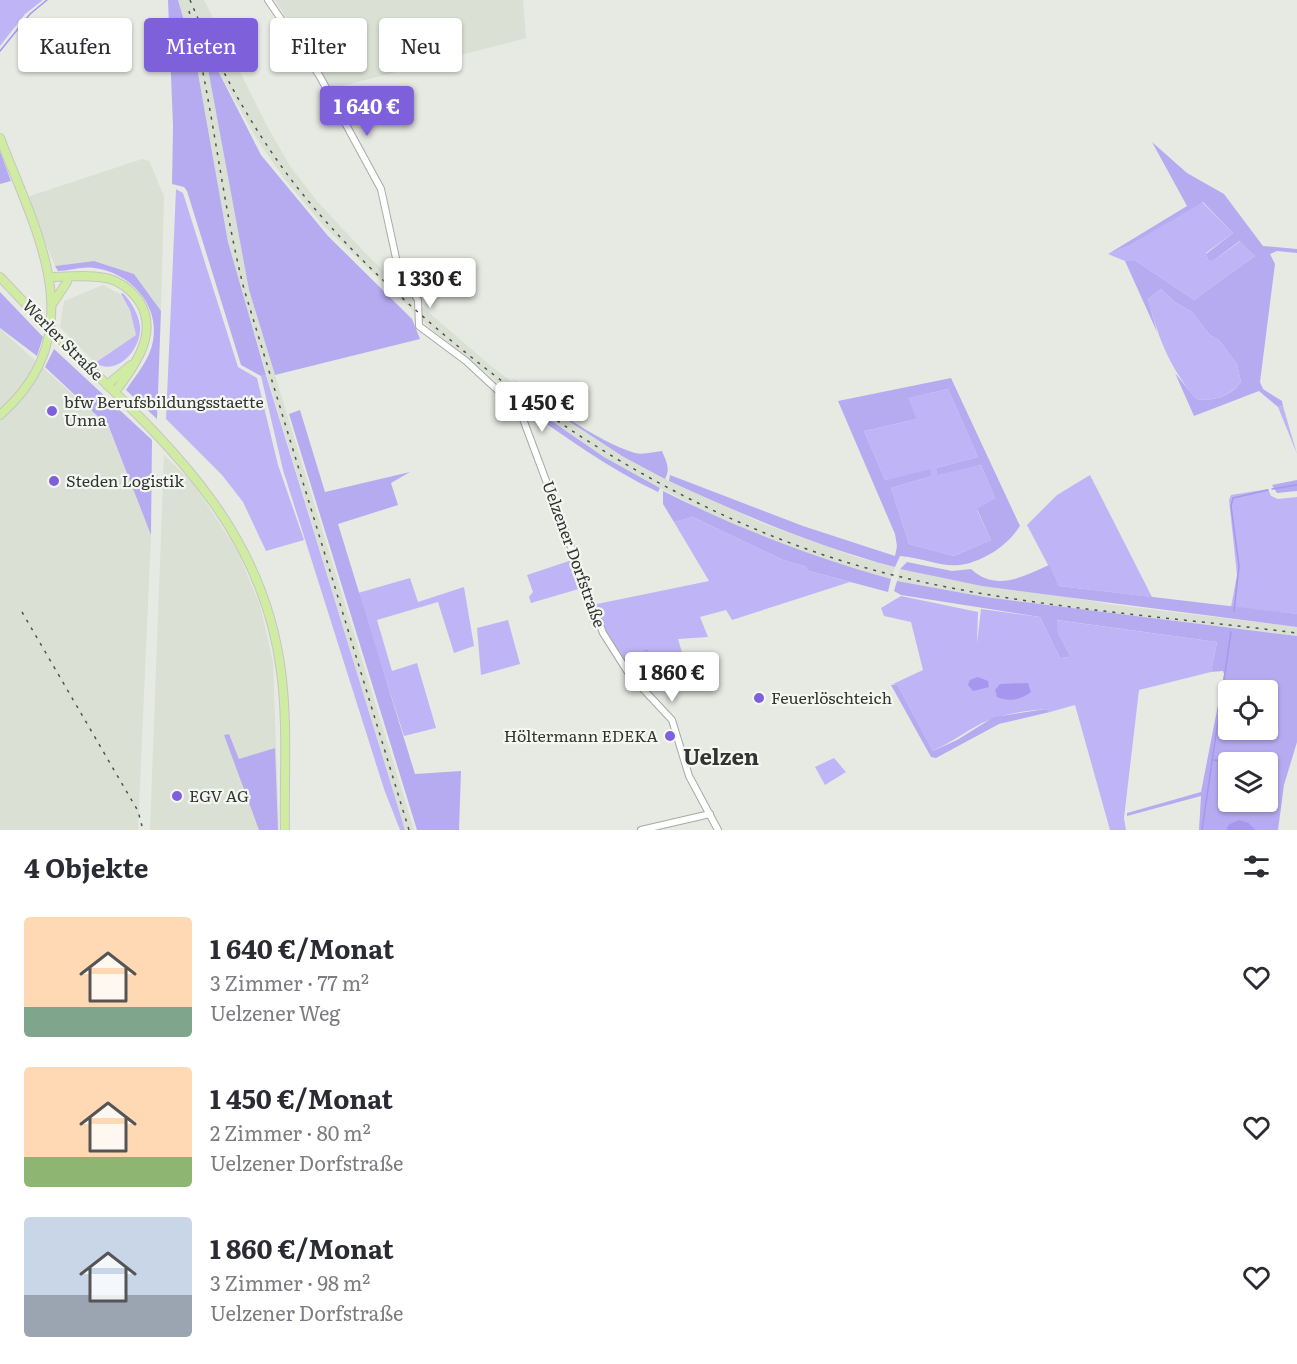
<!DOCTYPE html>
<html lang="de">
<meta charset="utf-8">
<style>
body{margin:0;font-family:Literata,serif;background:#f2f2f3;color:#2b2b33;height:100vh;display:flex;flex-direction:column;font-size:22px;white-space:nowrap}
*{box-sizing:border-box;margin:0}
p{font-size:20px;color:#7c7c81}
.icon{flex:none;width:33px;height:33px;fill:none;stroke:currentColor;stroke-width:2;stroke-linecap:round;stroke-linejoin:round}
.map{position:relative;height:830px;overflow:hidden}
.panel{display:flex;flex-direction:column;background:#fff;flex:1}
.panel>*{flex:none}
.top-card{position:absolute;left:18px;top:18px;width:600px;height:54px;display:flex;gap:12px}
.tools{position:absolute;left:1218px;top:680px;display:grid;gap:12px}
.tools a{display:grid;place-items:center;width:60px;height:60px;border-radius:6px;background:#fff;box-shadow:0 2px 4px #0004;font-size:30px}
.price{position:absolute;translate:-50% -51px;padding:0 14px;border-radius:6px;background:#fff;color:#222;font-size:20px;line-height:39px;filter:drop-shadow(0 2px 3px #0008)}
.price::after{content:'';position:absolute;left:50%;top:36px;width:18px;height:14px;margin-left:-9px;background:inherit;clip-path:polygon(0 0,100% 0,50% 100%)}
.price.current{background:#7f60db;color:#fff}
ul{padding:0;list-style:none}
li{display:flex;align-items:center;gap:18px;height:150px;padding:0 24px}
li span{display:grid;place-items:center;flex:none;width:168px;height:120px;border-radius:6px;color:#555}
li>.icon{margin-inline-start:auto}
span .icon{width:72px;height:72px;fill:#fffc;stroke-width:1}
li b{font-size:26px}
h2{display:flex;justify-content:space-between;align-items:center;height:72px;padding:0 24px;font-size:26px}
.tag{padding:0 21px;border-radius:6px;background:#fff;box-shadow:0 2px 4px #0004;font-size:21px;line-height:54px}
.tag.current{background:#7f60db;color:#fff}
.map>svg:first-child{display:block}
.built{fill:#dae0d3}
.green{fill:#bfb5f6}
.forest{fill:#b6abf1;fill-rule:evenodd}
.water{fill:#a696ed}
.lines{fill:none;stroke-linecap:round;stroke-linejoin:round}
.stream{stroke:#a696ed;stroke-width:1.5}
.minor-casing{stroke:#a8aaa4;stroke-width:8}
.major-casing{stroke:#c6c6c5;stroke-width:10}
.minor{stroke:#fff;stroke-width:6}
.major{stroke:#cfeca2;stroke-width:8}
.rail{stroke:#52534f;stroke-width:1.5;stroke-dasharray:3 6;stroke-linecap:butt}
.major-bridge-casing{stroke:#c6c6c5;stroke-width:10;stroke-linecap:butt}
.major-bridge{stroke:#cfeca2;stroke-width:8}
.poi-dot{fill:#7f60db;stroke:#f4f7f1;stroke-width:2}
.labels{text-anchor:middle;stroke-width:4.5;stroke-linejoin:round;paint-order:stroke}
.street-label{font-size:16px;fill:#333431;stroke:#f4f7f1}
.poi-label{font-size:16px;fill:#333431;stroke:#f4f7f1;text-anchor:start}
.district-label{font-size:22px;font-weight:bold;fill:#333431;stroke:#f4f7f1}
</style>
<div class="map">
<svg width="1297" height="830" viewBox="0 0 1297 830">
<rect width="100%" height="100%" fill="#e7eae3"/>
<!-- built -->
<g class="built">
<path d="M178 0H204L266 124 290 166 317 201 366 254 412 298 491 366 541 404 622 456 669 481 764 524 856 557 895 567 891 579 813 557 703 511 604 457 513 394 430 328 325 227 286 181 258 141 211 58 208 69 249 290 414 830H405L242 293 228 242 196 62Z"/>
<path d="M275 0H523L526 38 331 89Z"/>
<path d="M142 159 149 161 164 196 161 311 134 274 94 261 55 266 27 197Z"/>
<path d="M103 285 120 294 130 310 136 335 95 363 60 327 64 301Z"/>
<path d="M0 329 109 427 151 535 138 830H0Z"/>
<path d="M164 455 193 483 237 550 260 605 273 662 279 830H150Z"/>
<path d="M900 569 1115 605 1297 627V636L985 597 897 581Z"/>
</g>
<!-- green -->
<g class="green">
<path d="M0 0H43L25 14 0 46Z"/>
<path d="M176 189 183 193 238 367 257 378 278 465 304 540 266 551 243 502 222 475 166 419Z"/>
<path d="M1202 202 1233 233 1206 253 1208 260H1214L1241 241 1255 256 1194 300 1136 261H1125L1108 254 1129 246Z"/>
<path d="M1161 289 1175 302 1192 312 1210 335 1219 340 1237 364 1241 382C1230 396 1213 402 1196 399 1169 366 1159 340 1148 299Z"/>
<path d="M123 293C132 303 138 313 140 326 142 349 117 377 95 363L136 335 130 310 121 294Z"/>
<path d="M266 375 405 830H400L384 789 283 470 261 376Z"/>
<path d="M948 389 978 457 936 468 937 474 981 465 995 498 977 510 991 540 954 556 909 544 891 488 932 476 931 470 885 480 864 431 917 419 907 398Z"/>
<path d="M1283 406 1297 454 1278 407Z"/>
<path d="M1090 475 1152 597 1059 586 1027 525 1057 495Z"/>
<path d="M1268 489 1271 496 1278 499 1297 497V614L1231 607 1237 575 1229 500 1231 495Z"/>
<path d="M693 517 783 560 805 566 809 571 850 582 732 620 726 610 700 617 708 637 678 639 684 659 646 686 639 676 657 662 647 648 627 661 613 642 608 643 592 605 709 581 674 522Z"/>
<path d="M572 560 582 588 531 603 529 597 533 592 527 575Z"/>
<path d="M410 578 418 602 464 587 474 646 454 653 438 602 377 620 392 671 417 663 436 728 404 736 358 593Z"/>
<path d="M901 596 978 612 977 643 981 609 1040 617 1060 658 1071 657 1058 633 1056 620 1217 642 1211 672 1139 690 1124 818 1126 830H1110L1075 705 1050 712 1046 709C1025 711 1001 714 982 723 965 732 950 743 933 751L897 684H893L923 670 911 622 884 616 881 608Z"/>
<path d="M508 620 520 664 481 675 477 628Z"/>
<path d="M834 758 846 772 825 785 815 767Z"/>
</g>
<!-- forest -->
<g class="forest">
<path d="M168 0H178L196 62 228 242 266 375 261 376 241 365 187 191 184 187 172 184 173 126Z"/>
<path d="M211 57 261 155 328 236 412 319 420 339 275 375 249 290 208 69Z"/>
<path d="M1152 142 1187 173 1224 194 1263 246 1297 249V253L1277 251 1270 254 1275 264 1260 382 1263 389 1282 401 1283 406 1278 407 1259 391 1194 416 1175 373 1196 399C1213 402 1231 396 1241 382L1237 364 1219 340 1210 335 1192 312 1175 302 1161 289 1148 299 1157 332 1125 261H1136L1194 300 1255 256 1240 241 1214 260H1208L1206 254 1233 233 1203 202 1129 246 1108 254 1187 206Z"/>
<path d="M0 151 11 181 0 184Z"/>
<path d="M94 261 134 274 161 311 157 419 126 390C136 375 150 359 153 341 160 304 129 272 94 268 83 266 70 271 58 271L55 266Z"/>
<path d="M0 292 43 337 37 356 0 328Z"/>
<path d="M54 349 152 440 151 535 109 427 45 367Z"/>
<path d="M511 378C544 402 597 442 635 453 643 455 654 452 662 451 666 461 671 469 665 479L622 456 544 405Z"/>
<path d="M951 378 1020 526C1012 538 1002 547 990 554 951 576 939 560 900 556L895 567C816 546 743 515 669 481L670 475 803 526 895 556 897 546 895 534 838 401ZM948 389 978 457 936 468 937 475 981 465 995 498 977 509 991 540 954 556 909 544 891 488 932 476 931 469 885 480 864 431 917 419 908 398Z"/>
<path d="M524 402 604 457 660 488 658 492C609 469 564 436 520 405Z"/>
<path d="M300 410 325 492 410 472 391 483 398 505 338 524 415 774 461 771 459 830H417L289 414Z"/>
<path d="M1297 480V491L1277 493 1272 485Z"/>
<path d="M663 491C737 528 812 557 891 579L888 592 809 571 805 566 783 560 693 517 674 522 663 504Z"/>
<path d="M907 562 952 571 971 569C996 592 1022 577 1049 565L1059 586 1297 614V627L982 586 900 569Z"/>
<path d="M897 581 985 597 1297 636V742L1284 785 1278 830H1256L1249 823 1228 825 1226 830H1199L1201 796 1127 816V813L1201 792 1224 674 1223 671 1211 672 1217 642 1057 620 1058 633 1071 657 1060 658 1040 617 901 595 894 591ZM1228 690H1268V729H1228ZM1228 762H1268V801H1228Z"/>
<path d="M613 642 627 661 647 648 657 662 640 677 653 696 648 697 608 643Z"/>
<path d="M897 684 933 751 957 740 994 717 1046 709 1050 712 999 724 936 758 931 757 891 685Z"/>
<path d="M229 734 239 759 275 748 278 830H259L224 735Z"/>
</g>
<!-- water -->
<g class="water">
<path d="M978 677 988 681 989 687 973 691 968 685 970 680Z"/>
<path d="M1028 683 1031 692C1021 700 1009 702 997 697L995 690 1000 684Z"/>
<path d="M1239 820 1249 823 1256 830H1226L1228 825Z"/>
</g>
<g class="lines">
<!-- stream -->
<g class="stream">
<path d="M0 51 30 14 47 0"/>
<path d="M1272 489 1297 485"/>
<path d="M1234 611 1239 566 1231 506 1233 498 1268 490"/>
<path d="M1213 760 1223 761"/>
<path d="M1202 830 1231 632"/>
</g>
<defs>
<g id="minor">
<path d="M268 0 319 75 381 189 396 258 402 275 418 300 419 326 466 361 520 411 603 633 629 674 672 720 689 776 718 830"/>
<path d="M641 830 710 814"/>
</g>
<g id="major">
<path d="M0 138C36 232 95 332 0 415"/>
<path d="M0 277 37 316"/>
<path d="M50 277C69 277 92 274 110 279 120 282 130 290 136 297 162 329 135 366 115 392"/>
<path d="M53 303 67 282"/>
<path d="M60 339C161 438 262 522 281 671 288 723 284 777 285 830"/>
<path d="M107 385 131 365"/>
</g>
</defs>
<!-- minor casing -->
<use href="#minor" class="minor-casing"/>
<!-- major casing -->
<use href="#major" class="major-casing"/>
<!-- minor -->
<use href="#minor" class="minor"/>
<!-- major -->
<use href="#major" class="major"/>
<!-- rail -->
<g class="rail">
<path d="M190 0C217 64 251 127 293 182 335 236 384 283 435 327 554 429 687 511 836 559 981 605 1147 614 1297 633"/>
<path d="M189 11C213 103 221 198 244 289L409 830"/>
<path d="M22 612 128 794 138 811 143 830"/>
</g>
<defs>
<path id="major-bridge" d="M37 316 60 339"/>
</defs>
<!-- major-bridge casing -->
<use href="#major-bridge" class="major-bridge-casing"/>
<!-- major-bridge -->
<use href="#major-bridge" class="major-bridge"/>
</g>
<!-- markers -->
<g class="poi-dot">
<circle cx="52" cy="411" r="6"/>
<circle cx="54" cy="481" r="6"/>
<circle cx="759" cy="698" r="6"/>
<circle cx="670" cy="736" r="6"/>
<circle cx="177" cy="796" r="6"/>
</g>
<g class="labels">
<!-- street labels -->
<g class="street-label">
<text transform="translate(63 340) rotate(45)" y="6">Werler Straße</text>
<text transform="translate(574 554) rotate(70)" y="6">Uelzener Dorfstraße</text>
</g>
<!-- poi labels -->
<g class="poi-label">
<text x="64" y="408">bfw Berufsbildungsstaette<tspan x="64" dy="18">Unna</tspan></text>
<text x="66" y="487">Steden Logistik</text>
<text x="771" y="704">Feuerlöschteich</text>
<text x="658" y="742" text-anchor="end">Höltermann EDEKA</text>
<text x="189" y="802">EGV AG</text>
</g>
<!-- district labels -->
<g class="district-label">
<text x="721" y="765">Uelzen</text>
</g>
</g>
</svg>
<div class="tools">
<a><svg class="icon" aria-label="locate" viewBox="0 0 24 24"><circle cx="12" cy="12" r="6"/><path d="M12 2v4M12 18v4M2 12h4M18 12h4"/></svg></a>
<a><svg class="icon" aria-label="layers" viewBox="0 0 24 24"><path d="M12 4l9 5-9 5-9-5zM3 14l9 5 9-5"/></svg></a>
</div>
<b class="price current" style="left:367px;top:137px">1 640 €</b>
<b class="price" style="left:430px;top:309px">1 330 €</b>
<b class="price" style="left:542px;top:433px">1 450 €</b>
<b class="price" style="left:672px;top:703px">1 860 €</b>
<div class="top-card">
<a class="tag">Kaufen</a>
<a class="tag current">Mieten</a>
<a class="tag">Filter</a>
<a class="tag">Neu</a>
</div>
</div>
<section class="panel">
<h2>4 Objekte<svg class="icon" aria-label="filters" viewBox="0 0 24 24"><path d="M4 7h16M4 17h16"/><circle cx="9" cy="7" r="2"/><circle cx="15" cy="17" r="2"/></svg></h2>
<ul>
<li><span style="background:linear-gradient(#ffd9b3 75%,#7fa58c 0)"><svg class="icon" aria-label="home" viewBox="0 0 24 24"><path d="M3 11l9-7 9 7M6 9v11h12V9"/></svg></span><div><b>1 640 €/Monat</b><p>3 Zimmer · 77 m²</p><p>Uelzener Weg</p></div><svg class="icon" aria-label="heart" viewBox="0 0 24 24"><path d="M12 20l-8-8c-3-5 5-10 8-4 3-6 11-1 8 4z"/></svg></li>
<li><span style="background:linear-gradient(#ffd9b3 75%,#8fb573 0)"><svg class="icon" aria-label="home" viewBox="0 0 24 24"><path d="M3 11l9-7 9 7M6 9v11h12V9"/></svg></span><div><b>1 450 €/Monat</b><p>2 Zimmer · 80 m²</p><p>Uelzener Dorfstraße</p></div><svg class="icon" aria-label="heart" viewBox="0 0 24 24"><path d="M12 20l-8-8c-3-5 5-10 8-4 3-6 11-1 8 4z"/></svg></li>
<li><span style="background:linear-gradient(#c9d6e8 65%,#9aa5b1 0)"><svg class="icon" aria-label="home" viewBox="0 0 24 24"><path d="M3 11l9-7 9 7M6 9v11h12V9"/></svg></span><div><b>1 860 €/Monat</b><p>3 Zimmer · 98 m²</p><p>Uelzener Dorfstraße</p></div><svg class="icon" aria-label="heart" viewBox="0 0 24 24"><path d="M12 20l-8-8c-3-5 5-10 8-4 3-6 11-1 8 4z"/></svg></li>
</ul>
</section>
